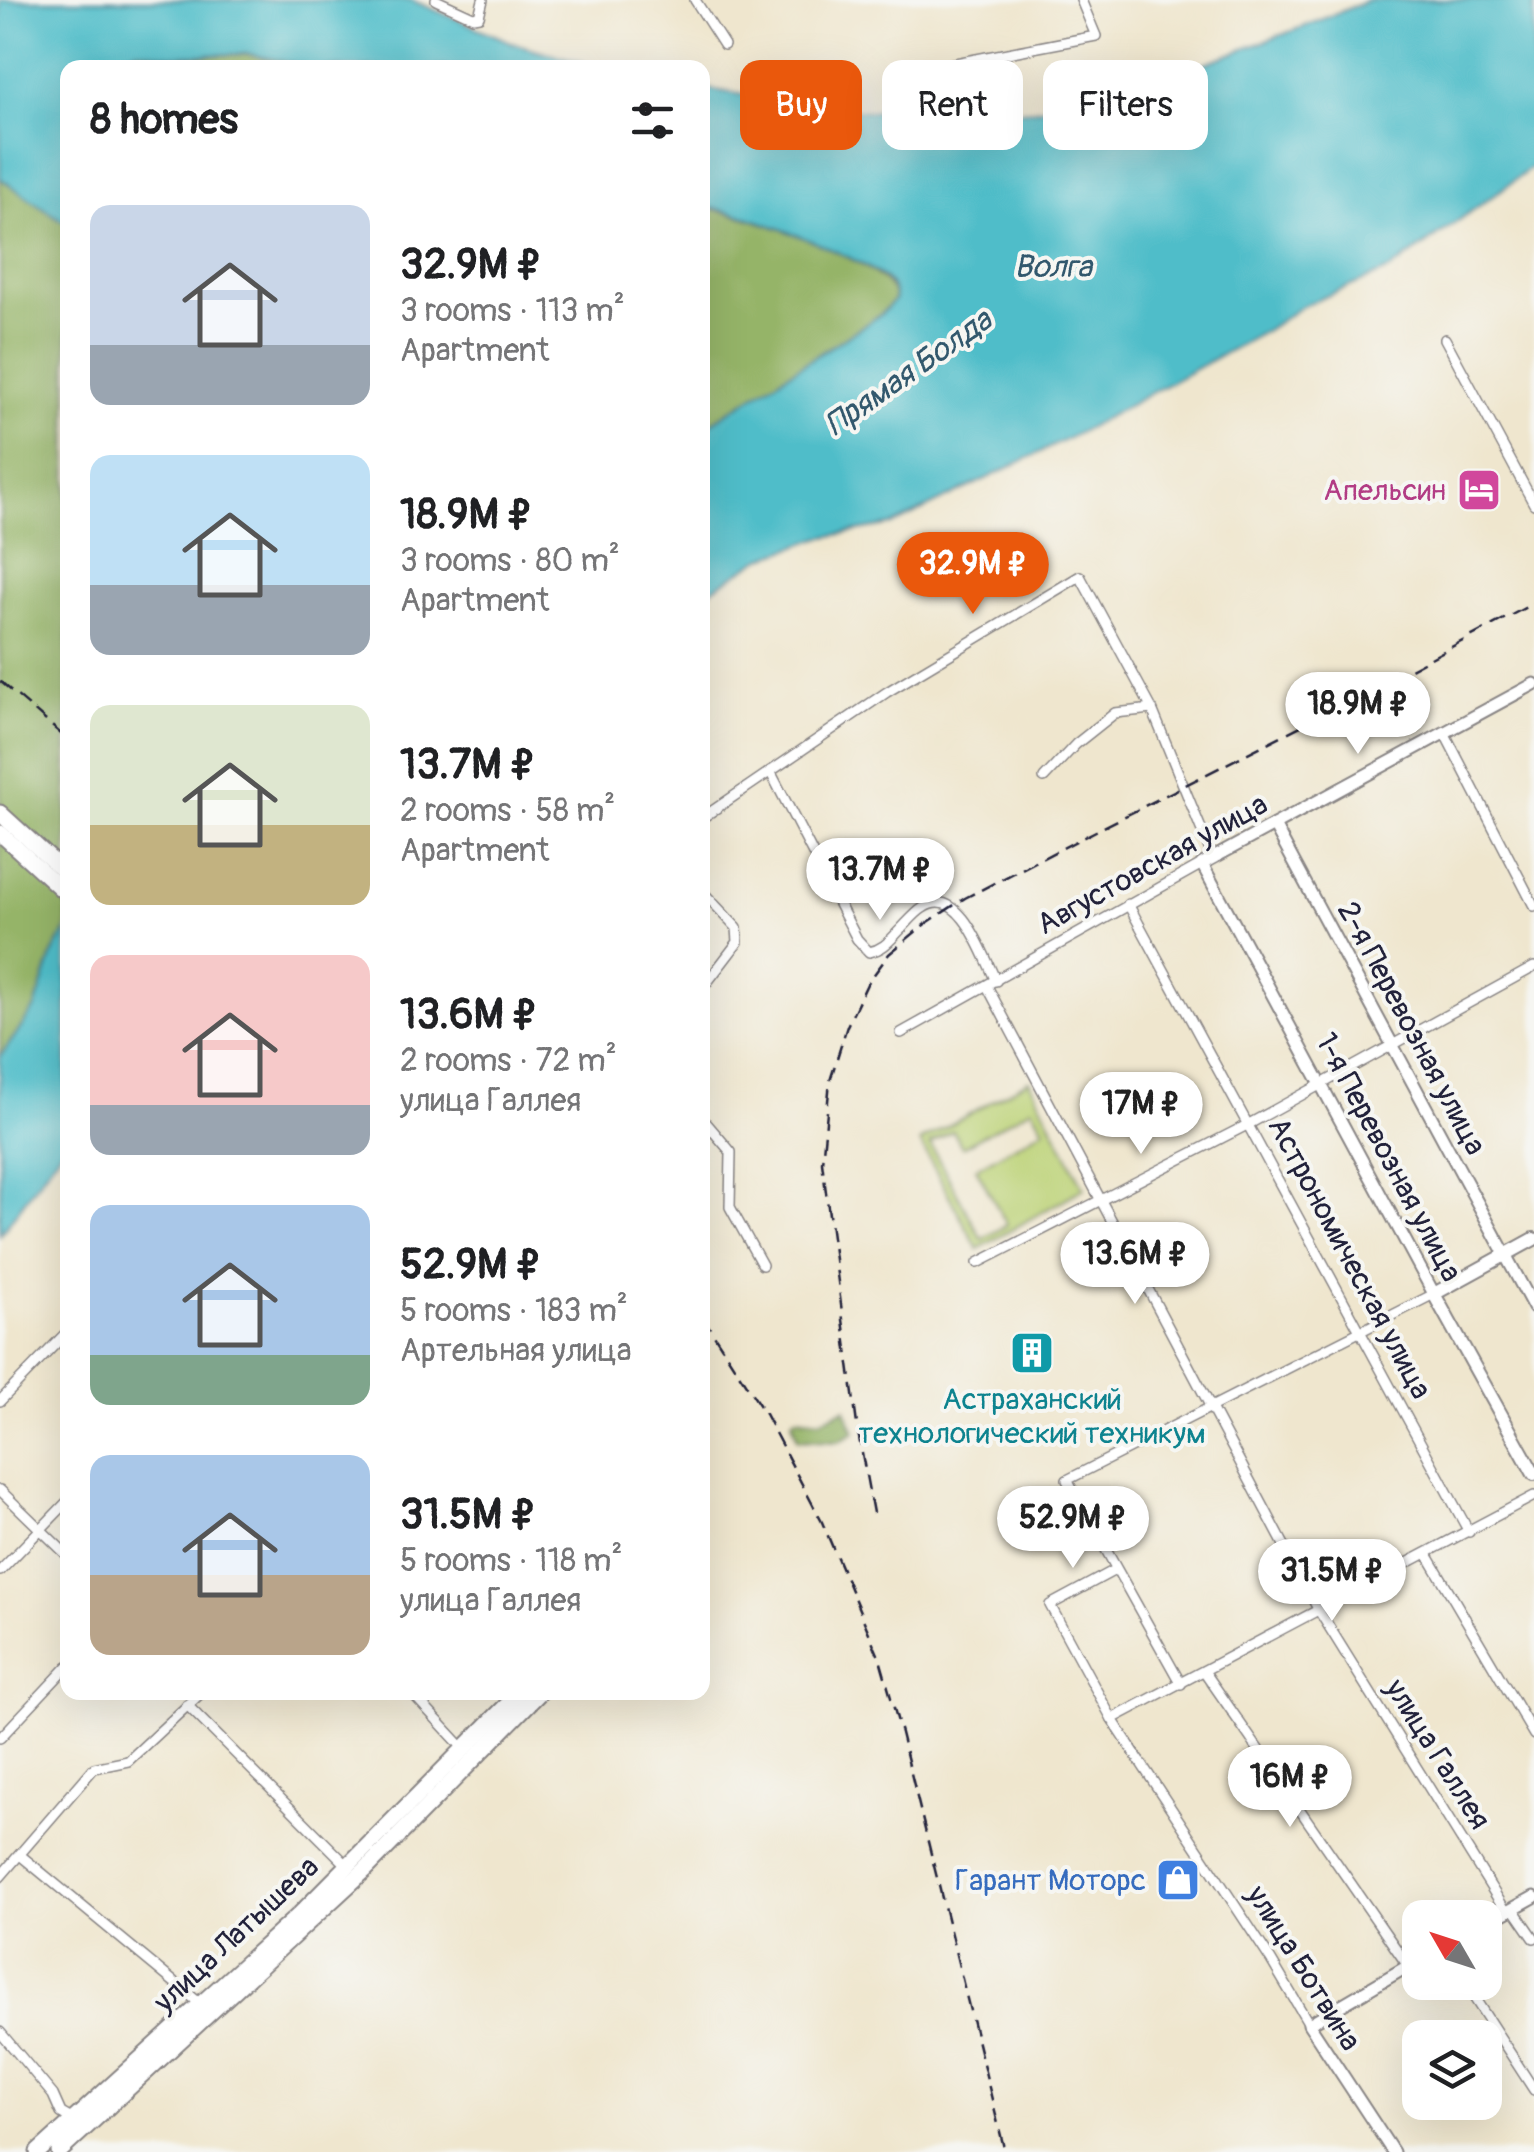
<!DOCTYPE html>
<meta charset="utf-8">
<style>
body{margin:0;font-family:Pangolin,sans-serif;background:#f2f2f2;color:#202124;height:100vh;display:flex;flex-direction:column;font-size:38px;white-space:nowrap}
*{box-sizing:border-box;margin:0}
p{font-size:32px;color:#757577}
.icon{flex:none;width:55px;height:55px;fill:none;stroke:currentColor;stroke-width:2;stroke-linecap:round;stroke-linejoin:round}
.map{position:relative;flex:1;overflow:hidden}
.panel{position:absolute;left:60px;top:60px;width:650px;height:1640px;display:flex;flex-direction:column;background:#fff;border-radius:20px;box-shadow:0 10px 40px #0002}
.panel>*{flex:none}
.banner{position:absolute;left:740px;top:60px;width:642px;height:90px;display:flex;gap:20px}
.needle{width:65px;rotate:309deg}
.fabs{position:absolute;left:1402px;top:1900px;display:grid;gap:20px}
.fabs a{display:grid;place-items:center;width:100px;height:100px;border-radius:20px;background:#fff;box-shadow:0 10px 40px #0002;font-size:50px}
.price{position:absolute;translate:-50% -85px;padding:0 22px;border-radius:35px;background:#fff;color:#222;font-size:32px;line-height:65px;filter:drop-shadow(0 2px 5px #0008)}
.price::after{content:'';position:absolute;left:50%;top:60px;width:30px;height:22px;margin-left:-15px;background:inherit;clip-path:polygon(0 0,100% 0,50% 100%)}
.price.selected{background:#ea580c;color:#fff}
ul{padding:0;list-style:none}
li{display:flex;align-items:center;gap:30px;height:250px;padding:0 30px}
li span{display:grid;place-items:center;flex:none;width:280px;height:200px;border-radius:20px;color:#555}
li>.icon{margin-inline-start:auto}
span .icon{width:120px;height:120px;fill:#fffc;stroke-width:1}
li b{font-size:42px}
h2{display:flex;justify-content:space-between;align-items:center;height:120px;padding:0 30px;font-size:42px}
.pill{padding:0 35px;border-radius:20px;background:#fff;box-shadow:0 10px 40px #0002;font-size:35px;line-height:90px}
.pill.selected{background:#ea580c;color:#fff}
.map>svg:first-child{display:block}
.green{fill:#bcd276;stroke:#6f7a58;stroke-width:2.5;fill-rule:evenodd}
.forest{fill:#95b467;stroke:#5c6b51;stroke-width:2.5}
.water{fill:#50bdc9;stroke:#397082;stroke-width:2.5}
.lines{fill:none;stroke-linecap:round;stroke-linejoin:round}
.minor-casing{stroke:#888484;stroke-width:12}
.tertiary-casing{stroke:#888484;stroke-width:15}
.secondary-casing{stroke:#888484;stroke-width:16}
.trunk-casing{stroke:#888484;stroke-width:19}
.minor{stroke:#fff;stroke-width:9}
.tertiary{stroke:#fff;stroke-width:11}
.secondary{stroke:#fff;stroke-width:12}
.trunk{stroke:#fff;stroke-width:15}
.rail{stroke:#22223b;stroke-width:2.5;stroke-dasharray:15 8;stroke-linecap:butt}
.labels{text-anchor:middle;stroke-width:8;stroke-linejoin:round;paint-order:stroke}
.hotel-label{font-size:30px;fill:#b23c85;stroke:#f6f6f2;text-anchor:end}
.street-label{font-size:30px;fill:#22223b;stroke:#f6f6f2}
.culture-label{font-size:30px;fill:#0d838f;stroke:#f6f6f2}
.shop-label{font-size:30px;fill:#366cbe;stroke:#f6f6f2;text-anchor:end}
.water-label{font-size:32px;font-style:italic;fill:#32586d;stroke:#f6f6f2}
</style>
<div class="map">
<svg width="1534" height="2152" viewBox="0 0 1534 2152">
<rect width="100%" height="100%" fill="#f6f6f2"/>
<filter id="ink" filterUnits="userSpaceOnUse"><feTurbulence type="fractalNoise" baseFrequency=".01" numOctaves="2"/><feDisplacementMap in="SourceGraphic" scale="20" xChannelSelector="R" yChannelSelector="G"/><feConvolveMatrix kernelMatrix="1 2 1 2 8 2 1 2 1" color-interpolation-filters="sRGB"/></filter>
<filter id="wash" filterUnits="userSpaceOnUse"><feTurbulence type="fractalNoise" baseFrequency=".0048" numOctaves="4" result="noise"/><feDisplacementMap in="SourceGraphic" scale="40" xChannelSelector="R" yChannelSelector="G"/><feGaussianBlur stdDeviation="2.25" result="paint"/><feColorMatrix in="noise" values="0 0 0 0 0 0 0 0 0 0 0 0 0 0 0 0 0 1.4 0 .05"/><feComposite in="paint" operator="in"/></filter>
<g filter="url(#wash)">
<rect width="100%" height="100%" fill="#efe6ce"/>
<!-- green -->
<path class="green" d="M1029 1080 1084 1188 978 1249 920 1142ZM1032 1108 1044 1129 976 1168 1007 1225 982 1239 930 1144 953 1131 962 1147Z"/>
<!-- forest -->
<g class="forest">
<path d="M137 50 175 56 248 54 316 67 98 68 108 57Z"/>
<path d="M0 178 68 224 67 929 53 953 35 1008 0 1057Z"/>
<path d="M702 207C739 212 892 261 895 299L880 315 703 428Z"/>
<path d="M845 1409 855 1432 839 1441 798 1439 792 1421 796 1417 820 1420Z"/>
</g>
<!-- water -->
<g class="water">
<path d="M0 0H411L516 44 599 67 316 68 248 54 175 56 137 50 108 57 98 67 68 68 67 224 0 178Z"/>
<path d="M1368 0H1534V166L1390 270 1302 306 1265 331 1063 441 892 525 819 538 760 559 703 595V428L880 315 895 299C894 290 892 285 885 279 854 254 742 211 703 207V88C810 107 920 122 1028 110 1100 102 1166 78 1233 53 1279 36 1324 20 1368 0Z"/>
<path d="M67 929V1141L0 1235V1057L35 1008 53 953Z"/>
</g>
</g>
<g filter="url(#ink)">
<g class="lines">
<defs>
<g id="minor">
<path d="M436 0 473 17 479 16 483 0"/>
<path d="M695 0 724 45"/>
<path d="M919 70 1096 36 1081 0"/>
<path d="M1445 339 1534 504"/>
<path d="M1445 734 1534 906"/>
<path d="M770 771 857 939 869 952C884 949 890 940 900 930 907 923 915 913 923 908 960 883 984 957 996 981"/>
<path d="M1044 778 1076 744 1115 713 1152 709"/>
<path d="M702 818 887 692 1080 576 1152 709 1213 858"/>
<path d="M702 891 737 928 738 942 702 989"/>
<path d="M1128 904 1469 1532"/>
<path d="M987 986 1318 1609 1507 1913"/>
<path d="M901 1033 1202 864"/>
<path d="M702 1118 731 1152 730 1207 762 1265"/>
<path d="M978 1263 1249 1124 1534 967"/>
<path d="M0 1401 68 1331"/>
<path d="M0 1490 68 1556"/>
<path d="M1427 1554 1534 1735"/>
<path d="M1115 1570 1050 1605 1112 1719 1271 1960 1309 2024"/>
<path d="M0 1571 68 1501"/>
<path d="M1204 1671 1408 1966"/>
<path d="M1181 1684 1067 1480 1434 1294"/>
<path d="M411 1692 464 1749"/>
<path d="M187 1705 348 1866"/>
<path d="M1112 1719 1534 1496"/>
<path d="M0 1738 68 1666"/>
<path d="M20 1855 203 2006"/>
<path d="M0 1877 94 1768 128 1761 202 1692"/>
<path d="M1514 1909 1534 1938"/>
<path d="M1464 1982 1534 2090"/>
<path d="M0 2032 53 2095 61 2113 75 2121"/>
</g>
<g id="tertiary">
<path d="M1274 825 1534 1308"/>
<path d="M1434 1294 1202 864 1534 684"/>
<path d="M1485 1924 1534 1897"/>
<path d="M1393 2152 1309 2024 1420 1959"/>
</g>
<path id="secondary" d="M1534 1239 1434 1294 1534 1474"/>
<g id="trunk">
<path d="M0 813 68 875"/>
<path d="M0 833 68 895"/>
<path d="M38 2152 300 1914 520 1692"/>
<path d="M59 2152 365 1870 540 1692"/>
</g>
</defs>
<!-- minor casing -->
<use href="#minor" class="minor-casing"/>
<!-- tertiary casing -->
<use href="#tertiary" class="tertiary-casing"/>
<!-- secondary casing -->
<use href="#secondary" class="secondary-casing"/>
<!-- trunk casing -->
<use href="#trunk" class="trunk-casing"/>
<!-- minor -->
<use href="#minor" class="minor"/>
<!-- tertiary -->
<use href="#tertiary" class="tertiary"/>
<!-- secondary -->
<use href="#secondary" class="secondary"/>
<!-- trunk -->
<use href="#trunk" class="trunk"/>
<!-- rail -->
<g class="rail">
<path d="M0 681 68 740"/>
<path d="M702 1316 765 1414 822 1522 880 1659 901 1733 1005 2152"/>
<path d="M873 1513 858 1432 822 1162 830 1081 847 1026 867 984 889 954 924 925 965 898 1367 692 1534 603"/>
</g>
</g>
</g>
<!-- icons -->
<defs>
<symbol id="hotel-square" viewBox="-11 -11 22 22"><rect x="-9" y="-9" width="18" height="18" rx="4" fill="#d1479c" stroke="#f6f6f2"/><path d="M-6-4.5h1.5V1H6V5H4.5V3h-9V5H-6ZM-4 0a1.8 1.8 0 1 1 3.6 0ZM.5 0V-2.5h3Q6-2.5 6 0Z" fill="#fff"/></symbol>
<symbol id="building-square" viewBox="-11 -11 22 22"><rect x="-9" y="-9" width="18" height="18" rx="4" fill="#0f9aa8" stroke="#f6f6f2"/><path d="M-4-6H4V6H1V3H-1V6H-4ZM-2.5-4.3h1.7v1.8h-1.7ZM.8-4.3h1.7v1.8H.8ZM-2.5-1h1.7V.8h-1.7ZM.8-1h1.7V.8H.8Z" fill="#fff"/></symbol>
<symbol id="shop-square" viewBox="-11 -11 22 22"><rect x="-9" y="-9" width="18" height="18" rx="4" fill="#3f7fe0" stroke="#f6f6f2"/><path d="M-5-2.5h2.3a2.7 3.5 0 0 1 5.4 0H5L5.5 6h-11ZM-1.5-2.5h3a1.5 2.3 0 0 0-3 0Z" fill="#fff"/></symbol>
</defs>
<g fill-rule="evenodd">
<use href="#hotel-square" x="1454" y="465" width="50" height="50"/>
<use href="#building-square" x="1007" y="1328" width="50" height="50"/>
<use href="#shop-square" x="1153" y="1855" width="50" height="50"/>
</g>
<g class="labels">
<!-- hotel labels -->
<g class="hotel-label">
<text x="1446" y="500">Апельсин</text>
</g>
<!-- street labels -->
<g class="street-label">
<text transform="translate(1152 864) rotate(-29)" y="10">Августовская улица</text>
<text transform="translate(1412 1028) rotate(62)" y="10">2-я Перевозная улица</text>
<text transform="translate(1389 1157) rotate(62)" y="10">1-я Перевозная улица</text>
<text transform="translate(1350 1258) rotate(62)" y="10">Астрономическая улица</text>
<text transform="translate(1438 1754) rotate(58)" y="10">улица Галлея</text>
<text transform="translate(236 1934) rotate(-43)" y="10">улица Латышева</text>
<text transform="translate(1304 1968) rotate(58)" y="10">улица Ботвина</text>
</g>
<!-- culture labels -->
<g class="culture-label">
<text x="1032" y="1409">Астраханский<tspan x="1032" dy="34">технологический техникум</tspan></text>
</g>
<!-- shop labels -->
<g class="shop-label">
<text x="1146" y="1890">Гарант Моторс</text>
</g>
<!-- water labels -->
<g class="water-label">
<text x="1053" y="277">Волга</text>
<text transform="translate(908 372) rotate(-35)" y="11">Прямая Болда</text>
</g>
</g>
</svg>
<div class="fabs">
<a><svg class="needle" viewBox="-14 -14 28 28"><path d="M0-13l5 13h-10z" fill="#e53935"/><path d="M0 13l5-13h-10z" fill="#757577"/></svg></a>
<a><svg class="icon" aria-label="layers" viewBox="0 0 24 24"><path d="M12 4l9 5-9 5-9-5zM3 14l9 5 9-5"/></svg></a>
</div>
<b class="price selected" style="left:973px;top:617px">32.9M ₽</b>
<b class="price" style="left:1358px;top:757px">18.9M ₽</b>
<b class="price" style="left:880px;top:923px">13.7M ₽</b>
<b class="price" style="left:1141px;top:1157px">17M ₽</b>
<b class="price" style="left:1135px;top:1307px">13.6M ₽</b>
<b class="price" style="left:1073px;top:1571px">52.9M ₽</b>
<b class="price" style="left:1332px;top:1624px">31.5M ₽</b>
<b class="price" style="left:1290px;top:1830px">16M ₽</b>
<div class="banner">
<a class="pill selected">Buy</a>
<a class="pill">Rent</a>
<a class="pill">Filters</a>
</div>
<section class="panel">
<h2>8 homes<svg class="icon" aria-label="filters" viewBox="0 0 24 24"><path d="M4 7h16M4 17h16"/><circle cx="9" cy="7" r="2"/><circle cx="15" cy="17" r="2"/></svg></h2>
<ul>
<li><span style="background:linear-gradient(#c9d6e8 70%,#9aa5b1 0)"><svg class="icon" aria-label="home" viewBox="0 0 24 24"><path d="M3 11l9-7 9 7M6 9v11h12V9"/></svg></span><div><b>32.9M ₽</b><p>3 rooms · 113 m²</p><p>Apartment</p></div></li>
<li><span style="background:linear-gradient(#bfe0f5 65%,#9aa5b1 0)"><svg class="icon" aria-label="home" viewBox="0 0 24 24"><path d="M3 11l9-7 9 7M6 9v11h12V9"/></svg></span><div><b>18.9M ₽</b><p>3 rooms · 80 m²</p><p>Apartment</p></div></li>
<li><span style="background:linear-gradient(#dfe7d0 60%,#c2b280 0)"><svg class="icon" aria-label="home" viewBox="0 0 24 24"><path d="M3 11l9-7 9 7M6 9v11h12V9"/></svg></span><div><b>13.7M ₽</b><p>2 rooms · 58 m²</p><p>Apartment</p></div></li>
<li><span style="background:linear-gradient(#f6c9c9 75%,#9aa5b1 0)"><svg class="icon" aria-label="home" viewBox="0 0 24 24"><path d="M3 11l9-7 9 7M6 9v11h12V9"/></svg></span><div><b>13.6M ₽</b><p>2 rooms · 72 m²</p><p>улица Галлея</p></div></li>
<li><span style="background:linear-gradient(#a9c7e8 75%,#7fa58c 0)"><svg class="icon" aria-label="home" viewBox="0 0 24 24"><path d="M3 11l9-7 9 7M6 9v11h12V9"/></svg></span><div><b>52.9M ₽</b><p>5 rooms · 183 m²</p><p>Артельная улица</p></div></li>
<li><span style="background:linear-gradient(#a9c7e8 60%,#b9a48a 0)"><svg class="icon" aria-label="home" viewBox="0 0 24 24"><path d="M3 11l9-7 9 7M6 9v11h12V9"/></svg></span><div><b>31.5M ₽</b><p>5 rooms · 118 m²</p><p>улица Галлея</p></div></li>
</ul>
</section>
</div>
